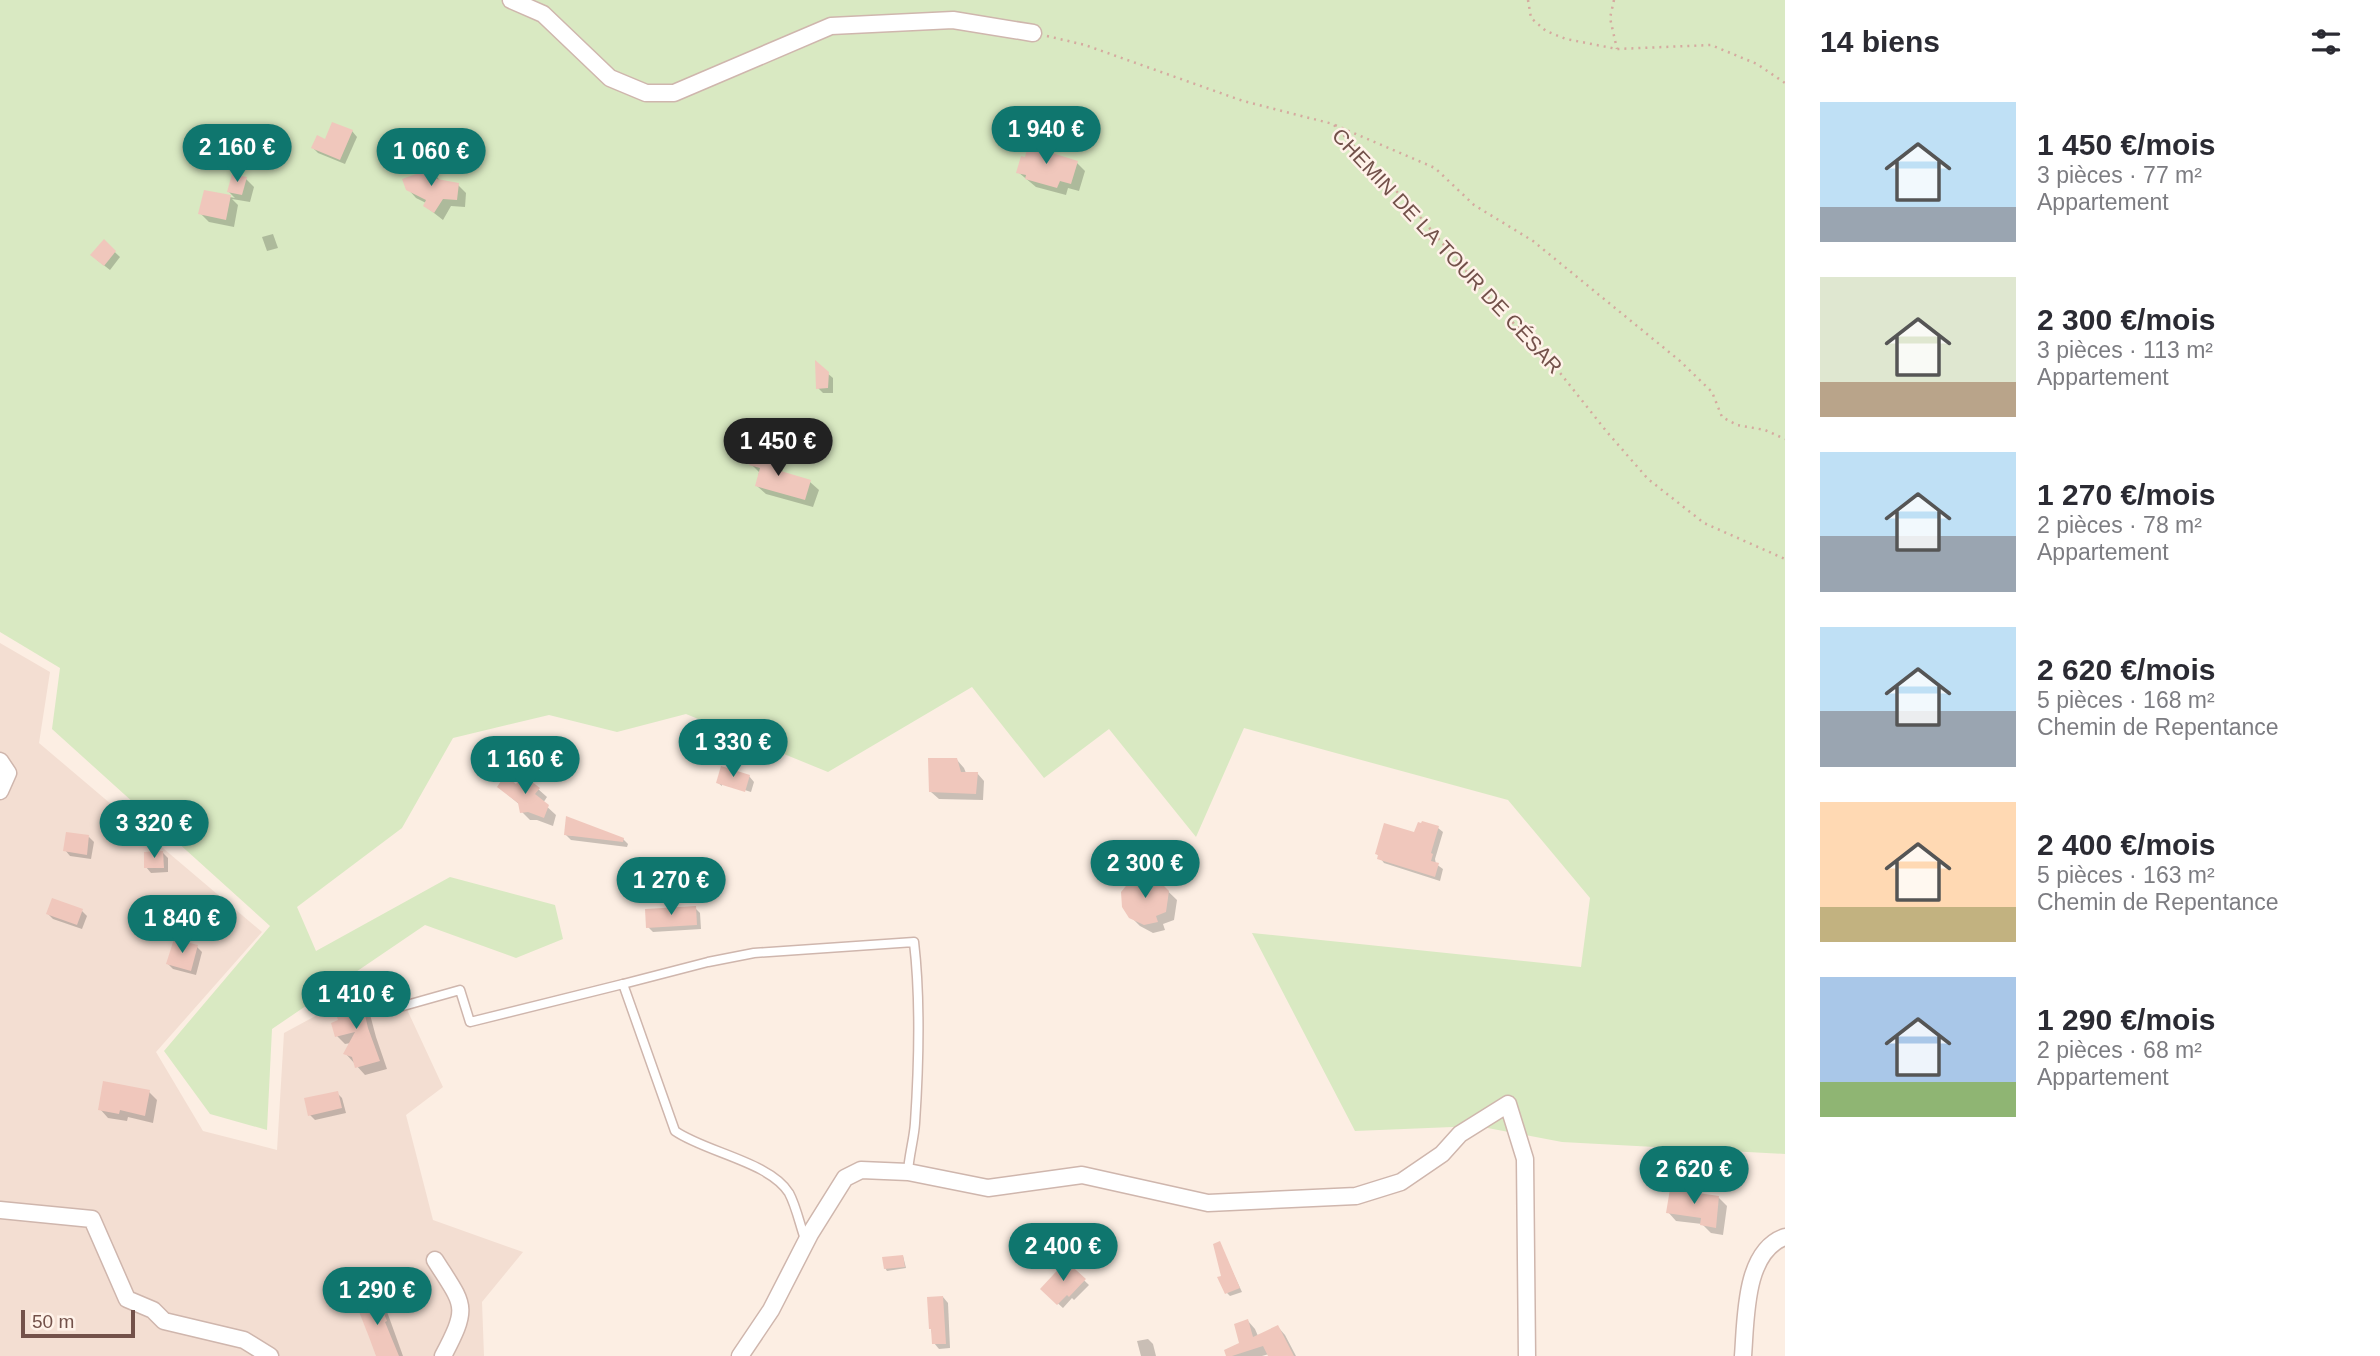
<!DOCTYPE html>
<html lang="fr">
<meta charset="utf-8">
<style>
body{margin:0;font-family:Helvetica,sans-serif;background:#f7f7f7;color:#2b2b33;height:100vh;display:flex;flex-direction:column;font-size:26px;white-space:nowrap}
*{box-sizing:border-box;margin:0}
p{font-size:23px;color:#7c7c81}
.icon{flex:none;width:38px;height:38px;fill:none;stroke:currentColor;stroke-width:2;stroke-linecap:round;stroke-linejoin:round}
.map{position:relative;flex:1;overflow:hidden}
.details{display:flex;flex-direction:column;background:#fff;width:595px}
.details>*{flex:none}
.scale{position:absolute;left:21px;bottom:18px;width:114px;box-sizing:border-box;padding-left:7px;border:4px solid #73514a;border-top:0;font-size:19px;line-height:24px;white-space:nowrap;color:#73514a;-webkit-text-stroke:5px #fff2e9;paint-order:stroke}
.price{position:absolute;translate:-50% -60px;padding:0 16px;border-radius:24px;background:#0f766e;color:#fff;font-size:23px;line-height:46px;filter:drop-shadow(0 2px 4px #0008)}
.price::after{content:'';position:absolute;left:50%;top:42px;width:21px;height:16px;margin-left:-10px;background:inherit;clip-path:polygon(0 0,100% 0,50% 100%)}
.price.selected{background:#222;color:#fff}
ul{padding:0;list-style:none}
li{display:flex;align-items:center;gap:21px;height:175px;padding:0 35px}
li span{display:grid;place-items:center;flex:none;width:196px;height:140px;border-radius:0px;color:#555}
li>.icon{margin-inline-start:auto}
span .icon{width:84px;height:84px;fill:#fffc;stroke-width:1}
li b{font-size:30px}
h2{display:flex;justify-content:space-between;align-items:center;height:84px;padding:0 35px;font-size:30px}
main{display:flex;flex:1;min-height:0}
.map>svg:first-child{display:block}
.residential{fill:#f3ded2}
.green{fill:#d9e9c2}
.shadow{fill:#0003}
.building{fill:#f0c7bc}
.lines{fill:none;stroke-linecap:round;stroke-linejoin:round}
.service-casing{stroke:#cfb6ad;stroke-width:11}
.minor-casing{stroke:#cfb6ad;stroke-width:19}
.path{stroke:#d5aa9f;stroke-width:2.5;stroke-dasharray:2 5;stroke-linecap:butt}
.service{stroke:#fff;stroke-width:8}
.minor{stroke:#fff;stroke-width:16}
.labels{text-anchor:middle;stroke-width:5;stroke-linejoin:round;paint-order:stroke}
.street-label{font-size:21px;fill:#73514a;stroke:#fff2e9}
</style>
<main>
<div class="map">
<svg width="1785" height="1356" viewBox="0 0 1785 1356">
<rect width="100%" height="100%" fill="#fceee3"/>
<!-- residential -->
<path class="residential" d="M0 643 50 672 39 743 262 932 156 1052 203 1131 277 1150 284 1033 391 975 443 1087 406 1115 433 1220 523 1252 482 1302 484 1356H0Z"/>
<!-- green -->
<path class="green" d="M0 0H1785V1154L1562 1142 1477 1126 1355 1131 1252 933 1581 967 1590 898 1508 800 1244 728 1196 837 1109 729 1044 778 972 687 828 772 686 714 617 732 549 715 453 738 402 828 297 907 316 951 450 877 555 905 563 939 516 958 425 925 272 1029 267 1130 210 1114 164 1051 270 926 52 729 60 668 0 632Z"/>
<!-- shadow -->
<g class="shadow">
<path d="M352 131 357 137 345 164 318 153 313 148Z"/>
<path d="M1049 149 1056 157 1077 163 1085 171 1079 191 1068 188 1066 195 1036 187 1018 172 1026 159Z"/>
<path d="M430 168 441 182 458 185 466 193 465 207 451 206 443 220 425 206 426 203 416 198 408 189 418 175Z"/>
<path d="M246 179 254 187 250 202 232 199 238 205 234 227 209 222 200 213 205 192 235 198 229 192Z"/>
<path d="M273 234 278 248 267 251 262 237Z"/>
<path d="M104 242 120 257 110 270 97 260Z"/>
<path d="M827 373 833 378V393H823L818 388Z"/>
<path d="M776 458 784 466 782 473 810 482 819 490 813 507 766 494 757 486 759 472 751 464Z"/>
<path d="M957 760 964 768 966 773H977L984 781 983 800 939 799 931 792Z"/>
<path d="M749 776 754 782 751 792 722 783V786L718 783Z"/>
<path d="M516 786 538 789 547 797 543 803 556 815 553 826 537 820H530L522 812 520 805 499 787Z"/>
<path d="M1438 828 1443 832 1435 859 1436 864 1443 869 1440 881 1384 863 1377 854 1416 834Z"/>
<path d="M566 835 623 839 628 844 627 847 571 840Z"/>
<path d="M89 837 94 842 91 859 70 856 65 850Z"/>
<path d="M163 853 168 858V872L151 873 146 867Z"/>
<path d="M1152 876 1177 900 1174 920 1163 924 1165 930 1153 933 1140 926 1131 917Z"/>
<path d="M695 908 700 913 701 929 653 932 648 927Z"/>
<path d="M82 911 87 916 82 929 53 919 48 914Z"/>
<path d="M204 915 207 926 192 927 190 925 189 916Z"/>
<path d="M197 947 202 952 196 975 173 969 168 964Z"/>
<path d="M359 995 367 1003 376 1037 387 1069 365 1075 346 1054 351 1043 345 1044 337 1036 340 1022Z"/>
<path d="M149 1092 157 1100 153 1123 128 1117 127 1121 108 1118 100 1109Z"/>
<path d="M337 1093 342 1098 346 1113 315 1120 310 1115Z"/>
<path d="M1719 1198 1727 1206 1723 1235 1711 1233 1702 1224 1676 1221 1668 1212Z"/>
<path d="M1219 1243 1242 1292 1230 1296 1227 1293 1223 1277Z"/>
<path d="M903 1256 906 1268 887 1271 885 1268Z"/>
<path d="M1066 1263 1089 1285 1074 1300 1072 1298 1063 1308 1042 1289Z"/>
<path d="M943 1297 948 1303 950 1348 939 1349 934 1343 931 1329Z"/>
<path d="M376 1298 385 1306 403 1356H378Z"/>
<path d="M1248 1321 1255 1329 1258 1336 1278 1327 1285 1335 1296 1356H1270L1269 1354 1262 1356H1228L1242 1344Z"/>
<path d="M1148 1339 1153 1344 1156 1356H1141L1137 1341Z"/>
</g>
<!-- building -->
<g class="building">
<path d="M332 122 353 130 340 160 311 148 317 135 325 139Z"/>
<path d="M1029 142 1050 148 1049 152 1078 161 1071 184 1060 181 1057 188 1025 179 1026 175 1016 173 1021 156 1025 157Z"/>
<path d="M431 166 437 179 459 183 457 200 443 199 434 213 423 206 426 200 406 190 402 179 416 174 415 171Z"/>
<path d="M232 174 247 177 242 195 227 192Z"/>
<path d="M204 190 231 195 226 220 198 214Z"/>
<path d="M104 239 116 251 104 266 90 255Z"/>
<path d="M815 360 829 372 828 388 816 389Z"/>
<path d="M753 452 777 456 774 469 811 480 805 500 755 486 760 468 749 465Z"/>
<path d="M928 758H957L961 772H978L976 794 929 792Z"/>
<path d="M721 766 750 775 745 792 716 783Z"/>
<path d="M505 775 516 784 523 775 540 788 535 794 549 805 544 818 528 812 520 813 518 803 497 787Z"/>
<path d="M566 816 624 838 623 842 564 835Z"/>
<path d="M1422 821 1439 826 1431 853 1433 854 1431 861 1439 863 1435 877 1377 859 1378 855 1375 854 1384 823 1414 832 1418 822 1421 823Z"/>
<path d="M66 832 89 835 87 855 63 851Z"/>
<path d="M163 851 164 868H144V852Z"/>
<path d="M1152 874 1169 891 1166 912 1156 916 1158 922 1144 925 1129 918 1122 907 1121 892 1130 881Z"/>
<path d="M52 898 83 909 77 925 46 914Z"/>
<path d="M696 906 697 925 646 928 645 909Z"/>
<path d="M174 939 198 945 191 971 166 964Z"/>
<path d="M360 993 368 1028 380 1061 355 1068 352 1057 343 1054 355 1032 335 1037 331 1023 338 1020 336 1014 341 1012 338 1001Z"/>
<path d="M103 1081 150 1090 145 1116 120 1110 119 1114 98 1110Z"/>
<path d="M338 1091 342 1108 308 1116 304 1098Z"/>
<path d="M1670 1189 1719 1196 1716 1228 1700 1225 1701 1218 1666 1213Z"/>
<path d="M1220 1241 1240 1288 1225 1294 1217 1277 1221 1276 1213 1244Z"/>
<path d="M903 1255 905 1267 884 1269 882 1257Z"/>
<path d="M1066 1261 1086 1279 1069 1297 1067 1295 1057 1305 1040 1289Z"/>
<path d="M377 1296 387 1321 385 1322 399 1356H376L369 1337 356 1304Z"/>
<path d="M943 1296 946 1344H932L931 1329H929L927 1297Z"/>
<path d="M1248 1319 1253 1337 1278 1325 1294 1356H1268L1263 1346 1232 1356H1226L1224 1350 1239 1343 1234 1324Z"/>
</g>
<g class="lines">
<defs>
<g id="service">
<path d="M623 984 708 962 754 953 914 942C921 1002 919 1063 915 1123 914 1139 909 1155 908 1172"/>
<path d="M372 999 378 1009 389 1010 460 990 470 1022 623 984 675 1131C705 1152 770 1162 789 1193 796 1206 800 1225 805 1239"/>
</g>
<g id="minor">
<path d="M511 0 543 14 610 78 646 93H674L831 26 953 20 1033 33"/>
<path d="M0 761 8 773 0 791"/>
<path d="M0 1210 92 1219 127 1299 153 1310 164 1321 244 1340 270 1356"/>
<path d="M435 1260C464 1306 470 1305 443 1356"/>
<path d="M740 1356 771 1310 810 1234 845 1178 861 1170 908 1172 988 1188 1082 1175 1208 1203 1356 1196 1401 1182 1442 1154 1460 1134 1508 1104 1525 1159 1527 1356"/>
<path d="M1743 1356C1746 1319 1744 1251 1785 1237"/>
</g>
</defs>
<!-- service casing -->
<use href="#service" class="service-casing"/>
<!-- minor casing -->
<use href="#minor" class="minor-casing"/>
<!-- path -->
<g class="path">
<path d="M1528 0 1531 18 1546 31 1566 39 1617 49 1711 45 1757 64 1785 83"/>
<path d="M1614 0 1610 18 1617 49"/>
<path d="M1047 36 1085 45 1243 101 1333 124 1415 211 1495 305 1545 354 1607 432 1648 479 1704 523 1785 559"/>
<path d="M1335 125 1435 168 1474 205 1533 241 1680 361 1712 392 1722 417 1737 425 1765 430 1785 439"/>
</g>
<!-- service -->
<use href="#service" class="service"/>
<!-- minor -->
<use href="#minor" class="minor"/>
</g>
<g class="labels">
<!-- street labels -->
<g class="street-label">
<text transform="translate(1447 251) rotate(47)" y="7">CHEMIN DE LA TOUR DE CÉSAR</text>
</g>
</g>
</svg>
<div class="scale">50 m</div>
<b class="price" style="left:1046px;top:166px">1 940 €</b>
<b class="price" style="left:237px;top:184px">2 160 €</b>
<b class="price" style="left:431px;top:188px">1 060 €</b>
<b class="price selected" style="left:778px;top:478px">1 450 €</b>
<b class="price" style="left:733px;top:779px">1 330 €</b>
<b class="price" style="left:525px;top:796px">1 160 €</b>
<b class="price" style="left:154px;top:860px">3 320 €</b>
<b class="price" style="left:1145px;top:900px">2 300 €</b>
<b class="price" style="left:671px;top:917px">1 270 €</b>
<b class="price" style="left:182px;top:955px">1 840 €</b>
<b class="price" style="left:356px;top:1031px">1 410 €</b>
<b class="price" style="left:1694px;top:1206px">2 620 €</b>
<b class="price" style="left:1063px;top:1283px">2 400 €</b>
<b class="price" style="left:377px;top:1327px">1 290 €</b>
</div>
<section class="details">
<h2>14 biens<svg class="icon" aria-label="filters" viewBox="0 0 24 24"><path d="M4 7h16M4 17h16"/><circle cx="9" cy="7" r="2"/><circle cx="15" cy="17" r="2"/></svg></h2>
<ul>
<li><span style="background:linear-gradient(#bfe0f5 75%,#9aa5b1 0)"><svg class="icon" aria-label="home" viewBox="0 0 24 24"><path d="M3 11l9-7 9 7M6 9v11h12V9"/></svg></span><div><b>1 450 €/mois</b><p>3 pièces · 77 m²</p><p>Appartement</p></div></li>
<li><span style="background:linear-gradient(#dfe7d0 75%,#b9a48a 0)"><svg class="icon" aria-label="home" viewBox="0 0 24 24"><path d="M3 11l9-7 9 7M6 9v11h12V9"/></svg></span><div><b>2 300 €/mois</b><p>3 pièces · 113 m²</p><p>Appartement</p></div></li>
<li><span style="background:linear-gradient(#bfe0f5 60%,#9aa5b1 0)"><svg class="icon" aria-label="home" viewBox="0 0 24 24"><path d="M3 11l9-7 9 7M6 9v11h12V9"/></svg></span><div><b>1 270 €/mois</b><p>2 pièces · 78 m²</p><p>Appartement</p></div></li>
<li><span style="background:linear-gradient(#bfe0f5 60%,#9aa5b1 0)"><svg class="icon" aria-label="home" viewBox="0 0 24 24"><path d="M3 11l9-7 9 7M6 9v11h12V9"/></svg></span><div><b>2 620 €/mois</b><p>5 pièces · 168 m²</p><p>Chemin de Repentance</p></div></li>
<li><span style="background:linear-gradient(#ffd9b3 75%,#c2b280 0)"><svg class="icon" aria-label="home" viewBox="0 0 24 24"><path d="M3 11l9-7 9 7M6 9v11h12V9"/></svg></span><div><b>2 400 €/mois</b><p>5 pièces · 163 m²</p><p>Chemin de Repentance</p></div></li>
<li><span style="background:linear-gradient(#a9c7e8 75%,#8fb573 0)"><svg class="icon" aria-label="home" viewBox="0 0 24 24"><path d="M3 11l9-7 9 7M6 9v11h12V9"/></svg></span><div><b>1 290 €/mois</b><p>2 pièces · 68 m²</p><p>Appartement</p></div></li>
</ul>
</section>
</main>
